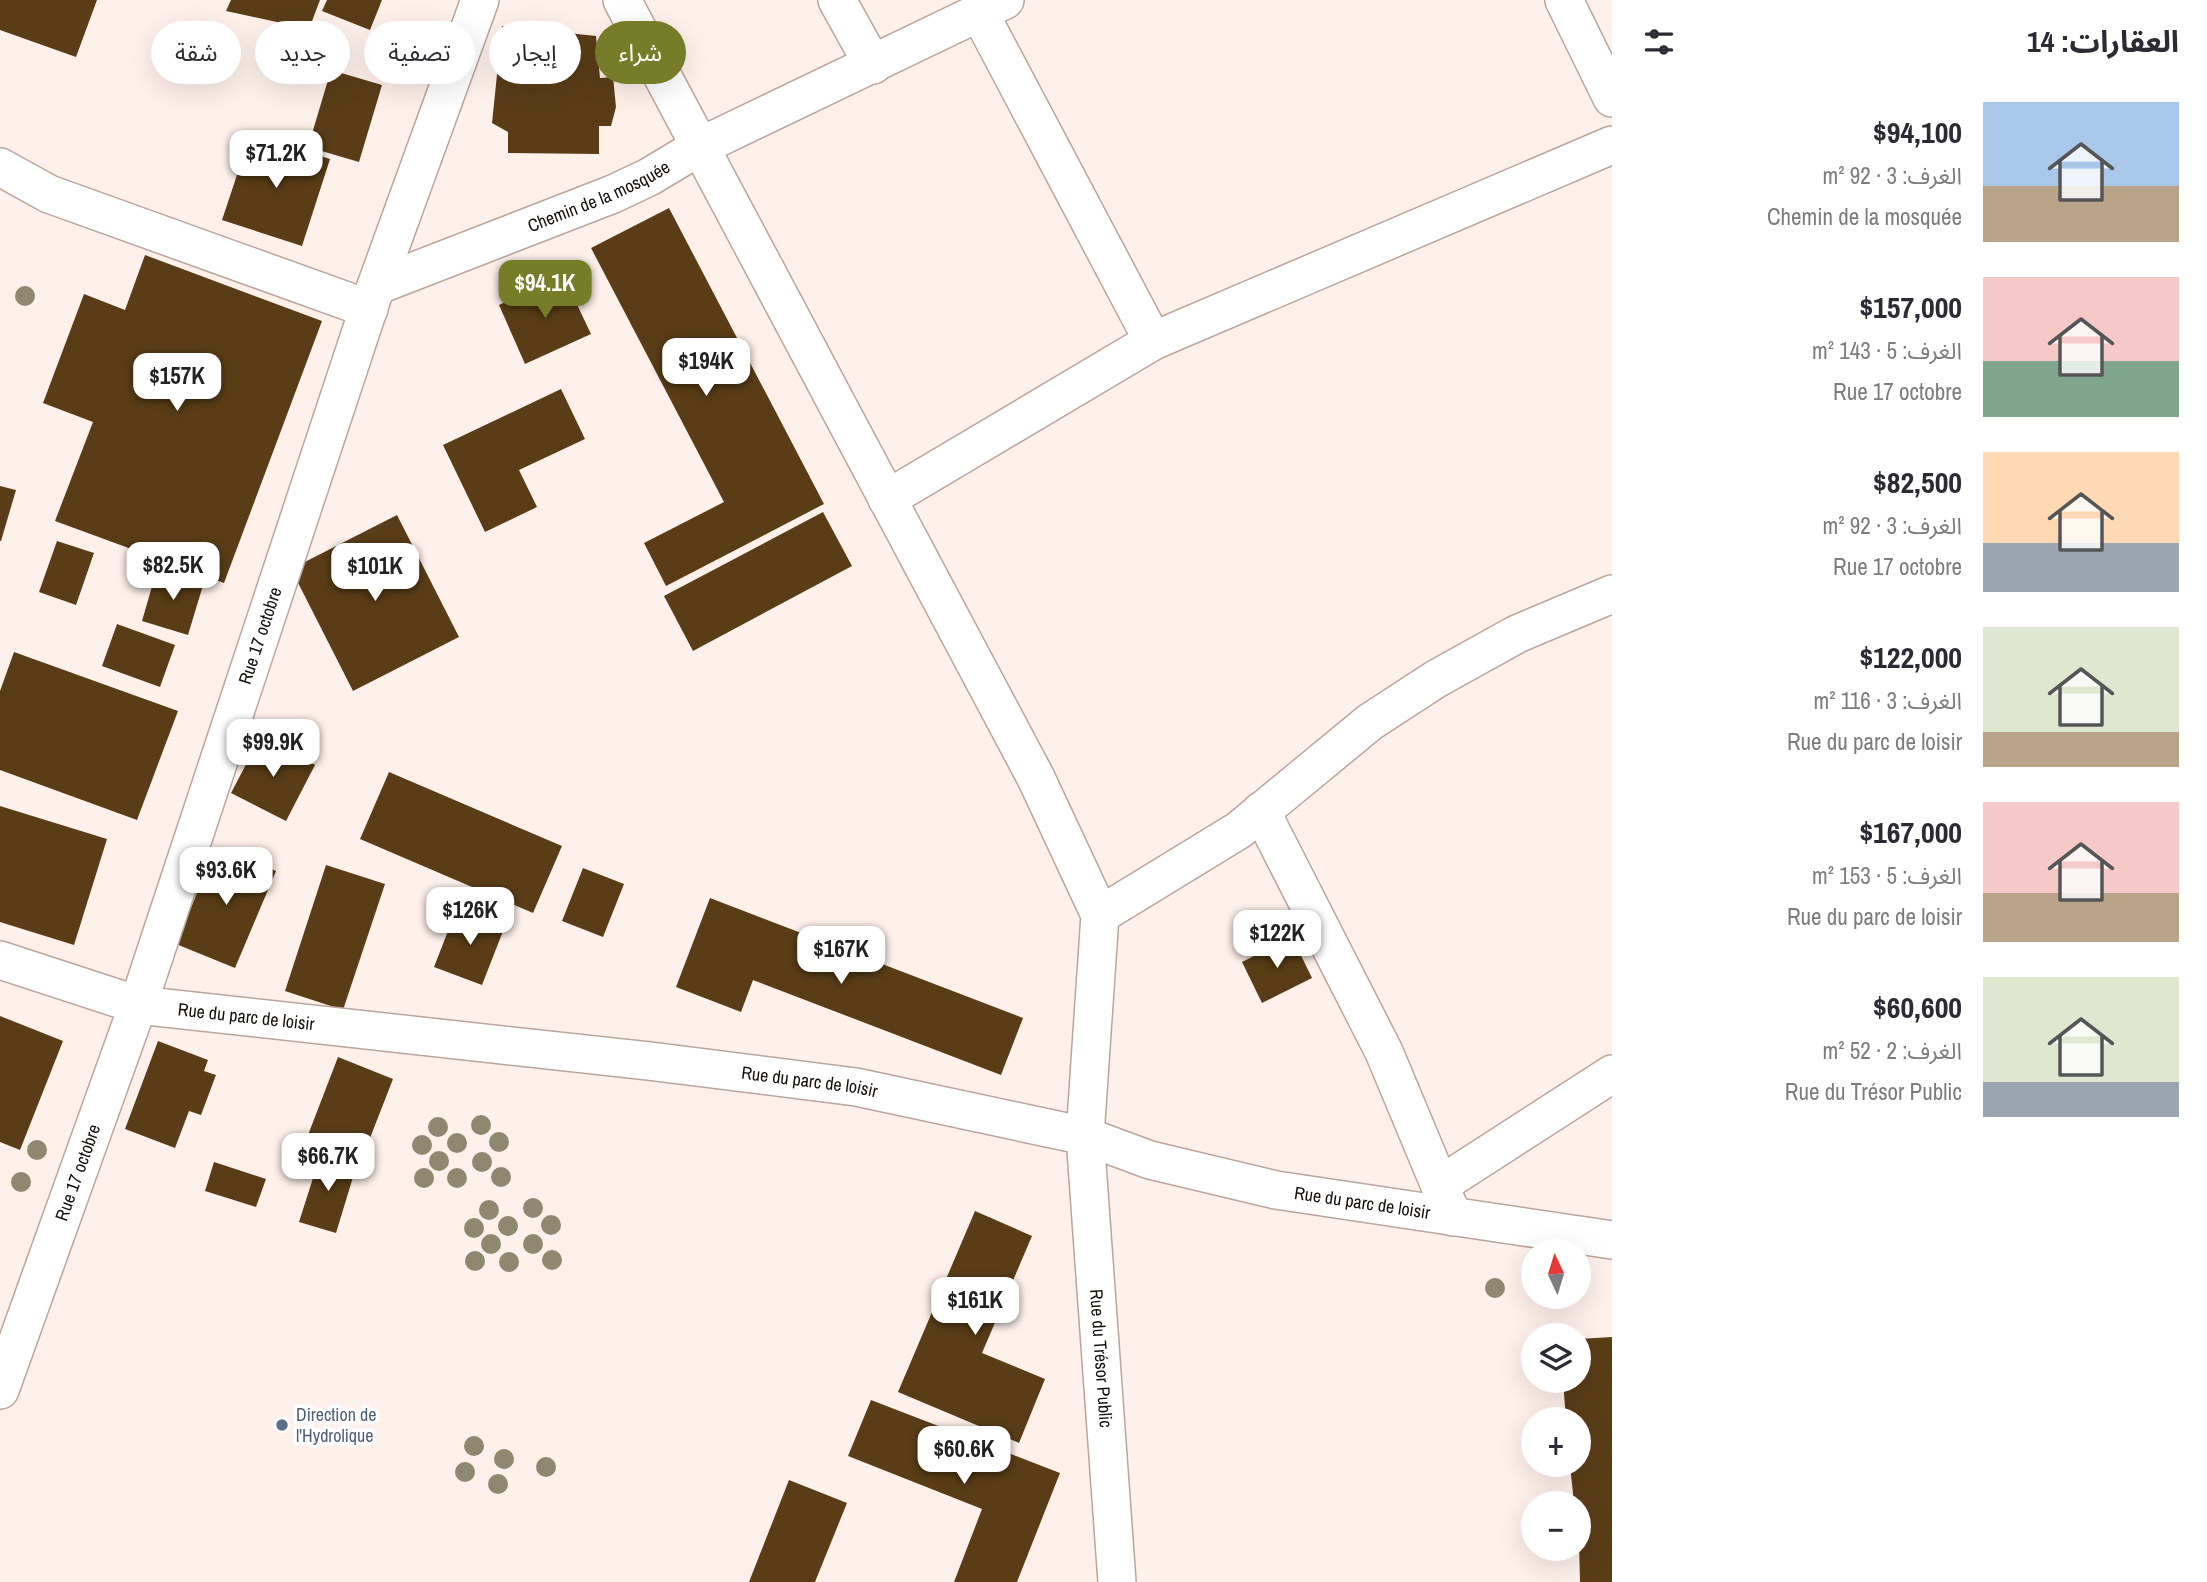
<!DOCTYPE html>
<html lang="ar">
<meta charset="utf-8">
<style>
body{margin:0;font-family:"Archivo Narrow","Noto Sans Arabic",sans-serif;background:#f2f2f3;color:#2b2b33;direction:rtl;height:100vh;display:flex;flex-direction:column;font-size:26px;white-space:nowrap}
*{box-sizing:border-box;margin:0}
p{font-size:23px;color:#7c7c81}
.icon{flex:none;width:38px;height:38px;fill:none;stroke:currentColor;stroke-width:2;stroke-linecap:round;stroke-linejoin:round}
.map{position:relative;flex:1;overflow:hidden;direction:ltr}
.sheet{display:flex;flex-direction:column;background:#fff;width:595px}
.sheet>*{flex:none}
.guide{position:absolute;left:21px;top:21px;width:665px;height:63px;direction:rtl;display:flex;gap:14px}
.needle{width:46px;rotate:356deg}
.controls{position:absolute;left:1521px;top:1239px;display:grid;gap:14px}
.controls a{display:grid;place-items:center;width:70px;height:70px;border-radius:50%;background:#fff;box-shadow:0 7px 28px #0002;font-size:35px}
.price{position:absolute;translate:-50% -60px;padding:0 16px;border-radius:14px;background:#fff;color:#222;font-size:23px;line-height:46px;filter:drop-shadow(0 2px 4px #0008)}
.price::after{content:'';position:absolute;left:50%;top:42px;width:21px;height:16px;margin-left:-10px;background:inherit;clip-path:polygon(0 0,100% 0,50% 100%)}
.price.on{background:#767c27;color:#fff}
ul{padding:0;list-style:none}
li{display:flex;align-items:center;gap:21px;height:175px;padding:0 28px}
li span{display:grid;place-items:center;flex:none;width:196px;height:140px;border-radius:0px;color:#555}
li>.icon{margin-inline-start:auto}
span .icon{width:84px;height:84px;fill:#fffc;stroke-width:1}
li b{font-size:30px}
h2{display:flex;justify-content:space-between;align-items:center;height:84px;padding:0 28px;font-size:30px}
.tag{padding:0 24px;border-radius:32px;background:#fff;box-shadow:0 7px 28px #0002;font-size:24px;line-height:63px}
.tag.on{background:#767c27;color:#fff}
main{display:flex;flex:1;min-height:0}
.map>svg:first-child{display:block}
.building{fill:#5a3d17}
.lines{fill:none;stroke-linecap:round;stroke-linejoin:round}
.street-casing{stroke:#baa59c;stroke-width:40}
.street{stroke:#fff;stroke-width:37}
.tree{fill:#8d886f}
.service-dot{fill:#5c6f8a;stroke:#fff;stroke-width:2.5}
.labels{text-anchor:middle;stroke-width:7;stroke-linejoin:round;paint-order:stroke}
.street-label{font-size:18px;fill:#160f0c;stroke:#fff}
.service-label{font-size:18px;fill:#4e5e75;stroke:#fff;text-anchor:start}
</style>
<main>
<section class="sheet">
<h2>العقارات: 14<svg class="icon" aria-label="filters" viewBox="0 0 24 24"><path d="M4 7h16M4 17h16"/><circle cx="9" cy="7" r="2"/><circle cx="15" cy="17" r="2"/></svg></h2>
<ul>
<li><span style="background:linear-gradient(#a9c7e8 60%,#b9a48a 0)"><svg class="icon" aria-label="home" viewBox="0 0 24 24"><path d="M3 11l9-7 9 7M6 9v11h12V9"/></svg></span><div><b>$94,100</b><p>الغرف: 3 · 92 m²</p><p>Chemin de la mosquée</p></div></li>
<li><span style="background:linear-gradient(#f6c9c9 60%,#7fa58c 0)"><svg class="icon" aria-label="home" viewBox="0 0 24 24"><path d="M3 11l9-7 9 7M6 9v11h12V9"/></svg></span><div><b>$157,000</b><p>الغرف: 5 · 143 m²</p><p>Rue 17 octobre</p></div></li>
<li><span style="background:linear-gradient(#ffd9b3 65%,#9aa5b1 0)"><svg class="icon" aria-label="home" viewBox="0 0 24 24"><path d="M3 11l9-7 9 7M6 9v11h12V9"/></svg></span><div><b>$82,500</b><p>الغرف: 3 · 92 m²</p><p>Rue 17 octobre</p></div></li>
<li><span style="background:linear-gradient(#dfe7d0 75%,#b9a48a 0)"><svg class="icon" aria-label="home" viewBox="0 0 24 24"><path d="M3 11l9-7 9 7M6 9v11h12V9"/></svg></span><div><b>$122,000</b><p>الغرف: 3 · 116 m²</p><p>Rue du parc de loisir</p></div></li>
<li><span style="background:linear-gradient(#f6c9c9 65%,#b9a48a 0)"><svg class="icon" aria-label="home" viewBox="0 0 24 24"><path d="M3 11l9-7 9 7M6 9v11h12V9"/></svg></span><div><b>$167,000</b><p>الغرف: 5 · 153 m²</p><p>Rue du parc de loisir</p></div></li>
<li><span style="background:linear-gradient(#dfe7d0 75%,#9aa5b1 0)"><svg class="icon" aria-label="home" viewBox="0 0 24 24"><path d="M3 11l9-7 9 7M6 9v11h12V9"/></svg></span><div><b>$60,600</b><p>الغرف: 2 · 52 m²</p><p>Rue du Trésor Public</p></div></li>
</ul>
</section>
<div class="map">
<svg width="1612" height="1582" viewBox="0 0 1612 1582">
<rect width="100%" height="100%" fill="#fef0ea"/>
<!-- building -->
<g class="building">
<path d="M0 0H97L76 57 0 30Z"/>
<path d="M231 0H320L309 29 226 11Z"/>
<path d="M327 0H382L370 30 322 11Z"/>
<path d="M502 26 596 36 600 78 613 77 616 107 611 126H599V154L508 153V132L492 123Z"/>
<path d="M331 70 382 85 359 162 308 147Z"/>
<path d="M251 133 330 159 302 246 222 220Z"/>
<path d="M669 208 824 504 666 586 644 543 724 502 591 248Z"/>
<path d="M145 255 322 321 224 583 55 521 93 422 43 403 84 294 125 310Z"/>
<path d="M563 275 591 334 525 364 499 305Z"/>
<path d="M561 389 585 439 519 470 537 507 485 532 443 445Z"/>
<path d="M0 486 16 490 1 541H0Z"/>
<path d="M823 512 852 566 693 651 664 596Z"/>
<path d="M397 515 459 637 353 691 291 569Z"/>
<path d="M57 541 94 553 76 605 39 592Z"/>
<path d="M157 569 204 582 188 635 142 621Z"/>
<path d="M117 624 175 645 160 687 102 666Z"/>
<path d="M14 652 178 711 137 820 0 770V691Z"/>
<path d="M261 736 315 765 286 821 231 793Z"/>
<path d="M389 772 562 846 533 913 360 839Z"/>
<path d="M0 806 107 839 74 945 0 922Z"/>
<path d="M216 847 276 871 235 968 176 944Z"/>
<path d="M326 865 385 884 343 1010 285 991Z"/>
<path d="M583 868 624 884 603 937 562 921Z"/>
<path d="M710 898 1023 1018 1001 1075 753 980 741 1012 676 987Z"/>
<path d="M457 908 505 926 482 985 434 967Z"/>
<path d="M1292 937 1312 978 1262 1003 1242 962Z"/>
<path d="M0 1016 63 1041 20 1150 0 1142Z"/>
<path d="M158 1041 208 1060 204 1071 216 1075 201 1115 189 1111 175 1148 125 1129Z"/>
<path d="M338 1057 393 1079 363 1156 308 1135Z"/>
<path d="M321 1153 357 1164 336 1233 299 1222Z"/>
<path d="M214 1162 266 1179 256 1207 205 1191Z"/>
<path d="M975 1211 1032 1236 982 1353 1045 1379 1019 1443 898 1392Z"/>
<path d="M1612 1337V1582H1580L1578 1503H1574L1570 1465H1578V1419H1566L1563 1381H1578V1339Z"/>
<path d="M871 1400 1060 1473 1017 1582H954L982 1509 848 1456Z"/>
<path d="M789 1480 847 1503 815 1582H749Z"/>
</g>
<g class="lines">
<defs>
<g id="street">
<path id="s1" d="M622 0 1036 778 1100 915 1085 1136 1117 1582"/>
<path d="M837 0 873 65"/>
<path d="M1564 0 1612 98"/>
<path d="M980 14 1153 341 1612 145"/>
<path d="M0 167 49 194 369 309"/>
<path id="s2" d="M376 286 613 194 649 177 699 147 1005 0"/>
<path d="M887 499 1153 341"/>
<path d="M1261 811 1384 1052 1453 1217"/>
<path d="M1100 915 1239 830 1370 722 1436 679 1517 634 1612 594"/>
<path id="s3" d="M0 960 138 1005 649 1061 856 1087 1085 1136 1150 1160 1276 1190 1612 1240"/>
<path d="M1440 1185 1612 1074"/>
<path id="s4" d="M0 1390 138 1005 376 286 480 0"/>
</g>
</defs>
<!-- street casing -->
<use href="#street" class="street-casing"/>
<!-- street -->
<use href="#street" class="street"/>
</g>
<!-- trees -->
<g class="tree">
<circle cx="25" cy="296" r="10"/>
<circle cx="481" cy="1125" r="10"/>
<circle cx="438" cy="1127" r="10"/>
<circle cx="499" cy="1142" r="10"/>
<circle cx="457" cy="1143" r="10"/>
<circle cx="422" cy="1145" r="10"/>
<circle cx="37" cy="1150" r="10"/>
<circle cx="439" cy="1161" r="10"/>
<circle cx="482" cy="1162" r="10"/>
<circle cx="501" cy="1177" r="10"/>
<circle cx="424" cy="1178" r="10"/>
<circle cx="457" cy="1178" r="10"/>
<circle cx="21" cy="1182" r="10"/>
<circle cx="533" cy="1208" r="10"/>
<circle cx="489" cy="1210" r="10"/>
<circle cx="551" cy="1225" r="10"/>
<circle cx="508" cy="1226" r="10"/>
<circle cx="474" cy="1228" r="10"/>
<circle cx="491" cy="1244" r="10"/>
<circle cx="533" cy="1244" r="10"/>
<circle cx="552" cy="1260" r="10"/>
<circle cx="475" cy="1261" r="10"/>
<circle cx="509" cy="1262" r="10"/>
<circle cx="1495" cy="1288" r="10"/>
<circle cx="474" cy="1446" r="10"/>
<circle cx="504" cy="1459" r="10"/>
<circle cx="546" cy="1467" r="10"/>
<circle cx="465" cy="1472" r="10"/>
<circle cx="498" cy="1484" r="10"/>
</g>
<!-- markers -->
<circle class="service-dot" cx="282" cy="1425" r="7"/>
<g class="labels">
<!-- street labels -->
<g class="street-label">
<text dy="6" stroke="none"><textPath href="#s2" startOffset="240">Chemin de la mosquée</textPath></text>
<text dy="6" stroke="none"><textPath href="#s4" startOffset="798">Rue 17 octobre</textPath></text>
<text dy="6" stroke="none"><textPath href="#s3" startOffset="254">Rue du parc de loisir</textPath></text>
<text dy="6" stroke="none"><textPath href="#s3" startOffset="821">Rue du parc de loisir</textPath></text>
<text dy="6" stroke="none"><textPath href="#s4" startOffset="231">Rue 17 octobre</textPath></text>
<text dy="6" stroke="none"><textPath href="#s3" startOffset="1388">Rue du parc de loisir</textPath></text>
<text dy="6" stroke="none"><textPath href="#s1" startOffset="1477">Rue du Trésor Public</textPath></text>
</g>
<!-- service labels -->
<g class="service-label">
<text x="296" y="1421">Direction de<tspan x="296" dy="21">l'Hydrolique</tspan></text>
</g>
</g>
</svg>
<div class="controls">
<a><svg class="needle" viewBox="-14 -14 28 28"><path d="M0-13l5 13h-10z" fill="#e53935"/><path d="M0 13l5-13h-10z" fill="#7c7c81"/></svg></a>
<a><svg class="icon" aria-label="layers" viewBox="0 0 24 24"><path d="M12 4l9 5-9 5-9-5zM3 14l9 5 9-5"/></svg></a>
<a>+</a>
<a>−</a>
</div>
<b class="price" style="left:276px;top:190px">$71.2K</b>
<b class="price on" style="left:545px;top:320px">$94.1K</b>
<b class="price" style="left:706px;top:398px">$194K</b>
<b class="price" style="left:177px;top:413px">$157K</b>
<b class="price" style="left:173px;top:602px">$82.5K</b>
<b class="price" style="left:375px;top:603px">$101K</b>
<b class="price" style="left:273px;top:779px">$99.9K</b>
<b class="price" style="left:226px;top:907px">$93.6K</b>
<b class="price" style="left:470px;top:947px">$126K</b>
<b class="price" style="left:1277px;top:970px">$122K</b>
<b class="price" style="left:841px;top:986px">$167K</b>
<b class="price" style="left:328px;top:1193px">$66.7K</b>
<b class="price" style="left:975px;top:1337px">$161K</b>
<b class="price" style="left:964px;top:1486px">$60.6K</b>
<div class="guide">
<a class="tag on">شراء</a>
<a class="tag">إيجار</a>
<a class="tag">تصفية</a>
<a class="tag">جديد</a>
<a class="tag">شقة</a>
</div>
</div>
</main>
